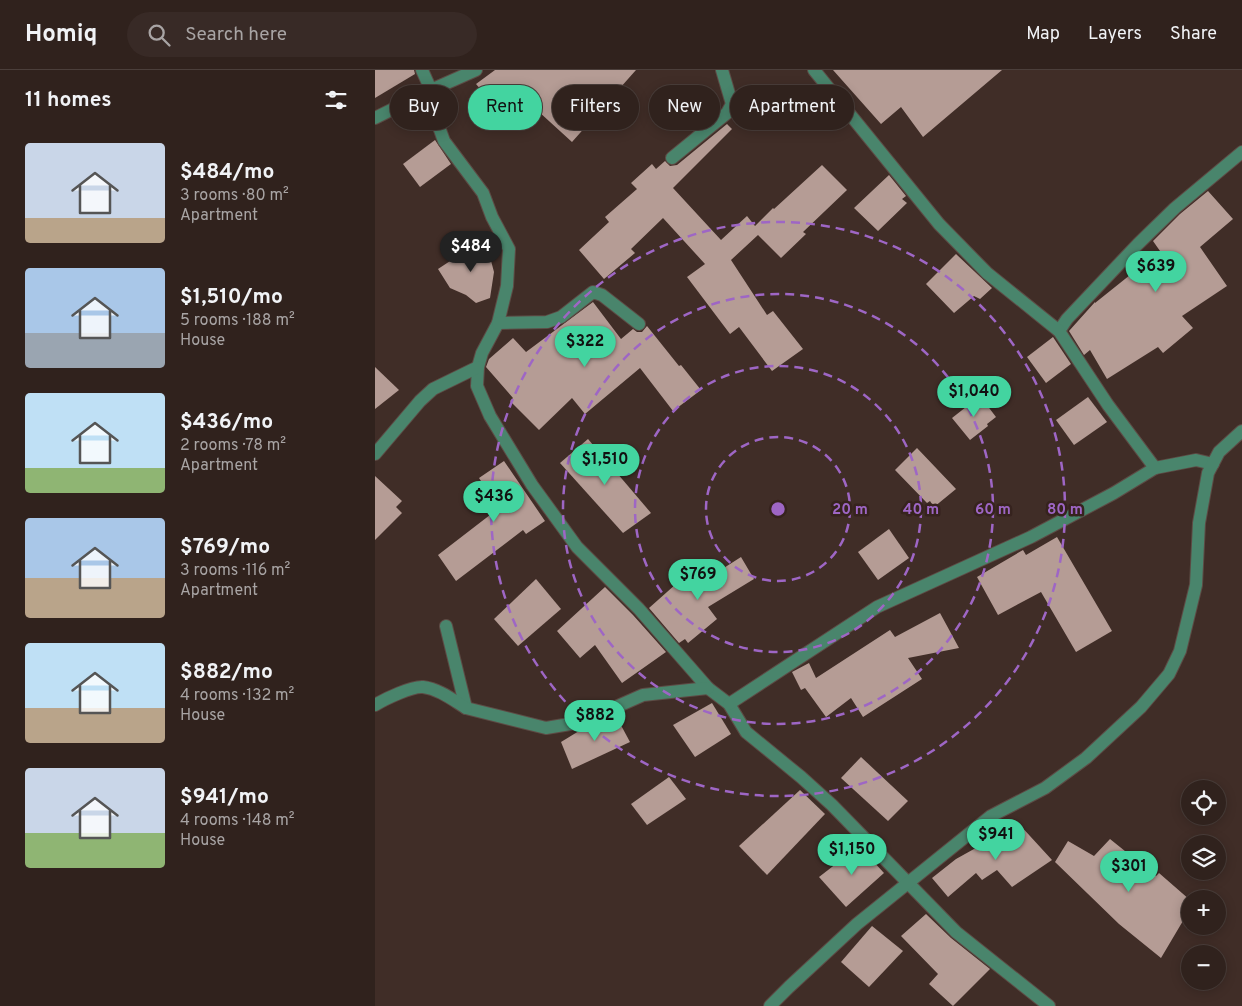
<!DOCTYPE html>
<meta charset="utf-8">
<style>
body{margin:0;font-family:Overpass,sans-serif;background:#382a26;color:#f1f3f6;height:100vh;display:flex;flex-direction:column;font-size:19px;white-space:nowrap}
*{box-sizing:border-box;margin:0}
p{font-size:16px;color:#a8a4a4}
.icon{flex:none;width:28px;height:28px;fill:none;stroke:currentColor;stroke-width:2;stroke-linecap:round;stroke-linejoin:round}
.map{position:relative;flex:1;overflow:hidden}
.sheet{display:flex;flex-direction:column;background:#30221d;width:375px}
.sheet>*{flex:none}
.banner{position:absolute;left:15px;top:15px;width:475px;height:45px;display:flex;gap:10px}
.fabs{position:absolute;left:806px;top:710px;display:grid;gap:10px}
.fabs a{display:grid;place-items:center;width:45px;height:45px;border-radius:50%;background:#30221d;box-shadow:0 2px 12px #0003,0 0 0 1px #4b3f3b;font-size:25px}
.price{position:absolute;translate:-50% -42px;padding:0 11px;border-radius:18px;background:#43d4a0;color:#111;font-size:16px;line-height:32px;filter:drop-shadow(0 1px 2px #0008)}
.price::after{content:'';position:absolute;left:50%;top:30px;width:15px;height:11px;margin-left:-8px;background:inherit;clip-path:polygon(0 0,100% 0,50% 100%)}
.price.active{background:#222;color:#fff}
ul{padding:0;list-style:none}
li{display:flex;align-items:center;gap:15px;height:125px;padding:0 25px}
li span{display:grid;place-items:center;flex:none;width:140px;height:100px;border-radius:5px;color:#555}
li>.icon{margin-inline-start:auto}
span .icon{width:60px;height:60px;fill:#fffc;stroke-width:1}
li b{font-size:21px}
h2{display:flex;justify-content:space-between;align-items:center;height:60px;padding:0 25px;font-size:21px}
.chip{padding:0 18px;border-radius:22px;background:#30221d;box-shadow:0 2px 12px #0003,0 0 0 1px #4b3f3b;font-size:18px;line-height:45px}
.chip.active{background:#43d4a0;color:#111}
header{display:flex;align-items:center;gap:30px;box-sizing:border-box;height:70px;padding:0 25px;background:#30221d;border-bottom:1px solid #4b3f3b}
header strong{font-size:24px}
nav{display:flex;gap:28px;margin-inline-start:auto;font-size:18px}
.search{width:350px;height:45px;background:#382a26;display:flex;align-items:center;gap:12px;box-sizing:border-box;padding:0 18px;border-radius:28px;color:#a8a4a4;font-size:19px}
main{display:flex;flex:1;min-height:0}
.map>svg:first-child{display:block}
.building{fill:#b59c95}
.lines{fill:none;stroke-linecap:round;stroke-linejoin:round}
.minor-casing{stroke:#5d4b45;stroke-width:14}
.minor{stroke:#49856c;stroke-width:12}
.ring{fill:none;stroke:#9e66c5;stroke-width:2.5;stroke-dasharray:9 6}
.centre{fill:#9e66c5;stroke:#36231e;stroke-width:2.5}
.ring-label{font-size:15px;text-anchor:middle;font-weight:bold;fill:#9e66c5;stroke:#36231e;stroke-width:5;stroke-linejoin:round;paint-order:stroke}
</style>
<header>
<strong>Homiq</strong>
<div class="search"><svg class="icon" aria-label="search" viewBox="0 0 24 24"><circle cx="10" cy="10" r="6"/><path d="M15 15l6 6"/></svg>Search here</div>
<nav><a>Map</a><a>Layers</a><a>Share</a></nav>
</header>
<main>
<section class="sheet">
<h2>11 homes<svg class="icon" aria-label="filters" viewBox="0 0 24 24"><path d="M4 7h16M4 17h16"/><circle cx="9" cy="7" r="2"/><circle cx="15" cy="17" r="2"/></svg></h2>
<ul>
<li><span style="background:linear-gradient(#c9d6e8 75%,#b9a48a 0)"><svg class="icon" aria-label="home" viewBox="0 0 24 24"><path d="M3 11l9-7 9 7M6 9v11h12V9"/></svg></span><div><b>$484/mo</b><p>3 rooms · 80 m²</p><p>Apartment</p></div></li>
<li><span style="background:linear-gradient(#a9c7e8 65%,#9aa5b1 0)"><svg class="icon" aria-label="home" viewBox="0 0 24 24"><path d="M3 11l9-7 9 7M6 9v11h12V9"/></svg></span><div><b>$1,510/mo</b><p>5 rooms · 188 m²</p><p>House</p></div></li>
<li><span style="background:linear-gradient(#bfe0f5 75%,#8fb573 0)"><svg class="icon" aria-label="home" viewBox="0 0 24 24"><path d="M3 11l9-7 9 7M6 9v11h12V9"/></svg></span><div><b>$436/mo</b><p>2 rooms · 78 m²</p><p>Apartment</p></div></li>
<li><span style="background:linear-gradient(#a9c7e8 60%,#b9a48a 0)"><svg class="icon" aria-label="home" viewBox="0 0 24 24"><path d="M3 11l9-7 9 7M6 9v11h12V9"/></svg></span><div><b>$769/mo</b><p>3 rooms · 116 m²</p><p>Apartment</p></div></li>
<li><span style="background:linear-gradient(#bfe0f5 65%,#b9a48a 0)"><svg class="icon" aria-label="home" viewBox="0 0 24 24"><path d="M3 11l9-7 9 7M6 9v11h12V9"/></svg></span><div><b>$882/mo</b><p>4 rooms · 132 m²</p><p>House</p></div></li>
<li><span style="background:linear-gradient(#c9d6e8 65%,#8fb573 0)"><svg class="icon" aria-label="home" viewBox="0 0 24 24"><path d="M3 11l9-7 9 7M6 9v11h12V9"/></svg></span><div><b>$941/mo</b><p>4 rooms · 148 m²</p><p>House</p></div></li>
</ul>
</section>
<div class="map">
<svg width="867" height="936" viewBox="0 0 867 936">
<rect width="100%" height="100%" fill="#402d27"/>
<!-- building -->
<g class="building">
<path d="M0 0H39L40 4 0 28Z"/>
<path d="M120 0H261L197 72 152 31 131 49 101 14Z"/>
<path d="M458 0H627L548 67 526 37 506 54Z"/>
<path d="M352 54 357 59 298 118 346 170 372 146 380 156 398 138 399 139 447 95 472 120 428 162 431 164 406 188 383 165 356 190 392 245 398 241 428 279 397 301 364 257 355 264 312 207 330 194 288 148 256 179 260 183 229 209 204 180 234 152 230 147 262 119 256 113 277 94 281 99 290 91 295 96 302 95Z"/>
<path d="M60 70 76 94 45 117 28 94Z"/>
<path d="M514 105 531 126 527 129 532 133 503 161 479 138Z"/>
<path d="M833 121 858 149 825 177 852 216 807 246 818 258 788 283 783 277 732 309 715 280 709 285 694 261 720 232V233L785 181 778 171 805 144Z"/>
<path d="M110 168 119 202 115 228 101 233 91 225 75 218 63 199Z"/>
<path d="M581 184 617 218 605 229 599 226 579 243 551 214Z"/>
<path d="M218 232 246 269 258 259 262 262H267L272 256 304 296 306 295 326 320 298 341 265 298 210 344 197 328 164 360 135 331 138 328 111 297 114 289 138 268 151 282Z"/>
<path d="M678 267 696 294 671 313 652 287Z"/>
<path d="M0 297 24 320 0 339Z"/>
<path d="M605 326 621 347 612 354 613 356 595 370 577 348Z"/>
<path d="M713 327 732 352 699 375 681 350Z"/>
<path d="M213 369 276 443 248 463 185 393Z"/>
<path d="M542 378 581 419 559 437 555 431 552 433 520 400Z"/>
<path d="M129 391 170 451 151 464 148 460 81 511 63 485 124 438 104 408Z"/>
<path d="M0 406 27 431 21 437 27 443 0 470Z"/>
<path d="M514 459 534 488 503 510 483 482Z"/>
<path d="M682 467 737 561 701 582 666 522 623 545 602 507 648 480 651 485Z"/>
<path d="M366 487 379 509 333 537 342 549 313 573 310 569 304 573 274 538 310 506 319 517Z"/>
<path d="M161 509 186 539 143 576 119 549Z"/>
<path d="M230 517 258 545 291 582 247 613 220 575 205 588 182 561Z"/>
<path d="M565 543 584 578 533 588 547 609 488 647 476 628 451 647 430 618 426 620 417 602 434 593 441 608 515 560 520 567Z"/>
<path d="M337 633 356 664 320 687 298 655Z"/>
<path d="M241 646 255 672 197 699 186 672 204 661Z"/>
<path d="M486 687 533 731 513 751 466 708Z"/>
<path d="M294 707 311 729 272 755 256 734Z"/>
<path d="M425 720 450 744 392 805 364 776Z"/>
<path d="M644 754 677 790 637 817 622 800 607 810 601 803 573 827 557 808 581 789Z"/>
<path d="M735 769 781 806 784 803 815 830V839L786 888 744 854 680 792 693 771 719 786Z"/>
<path d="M484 776 509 803 471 837 444 807Z"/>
<path d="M551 844 576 868 615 899 578 936 554 914 563 904 526 866Z"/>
<path d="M497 856 528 881 494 917 466 892Z"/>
</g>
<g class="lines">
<defs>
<g id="minor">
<path d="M47 0 56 20 60 46 69 71 108 123 117 147 134 179 132 216 123 253 107 283 103 297 102 316 115 346 157 415 202 477 264 539 333 618 354 634 371 662 426 707 457 735 581 862 674 936"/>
<path d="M0 48 56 20 101 0"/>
<path d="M297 88 352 43 357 34 347 0"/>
<path d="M123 253 172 252 186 247 218 222 227 225 264 254"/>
<path d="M684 261 692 249 763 174 800 138 867 82"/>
<path d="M0 384 45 331 58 319 103 297"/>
<path d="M780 398 821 390 838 394"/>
<path d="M71 556 91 638 171 658 207 652 268 625 333 618"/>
<path d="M354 634 502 537 656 467 739 423 780 398 733 335 684 261 612 203 564 154 439 0"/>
<path d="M0 635C10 629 37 616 48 617 64 619 78 630 91 638"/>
<path d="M395 936 414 917 482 854 616 746 670 718 711 688 766 637 794 604 805 581 821 515 824 453 833 403 844 382 867 361"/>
</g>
</defs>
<!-- minor casing -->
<use href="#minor" class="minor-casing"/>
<!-- minor -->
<use href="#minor" class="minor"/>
</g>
<!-- distance rings -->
<g class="ring">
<circle cx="403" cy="439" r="72"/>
<circle cx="403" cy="439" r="143"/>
<circle cx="403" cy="439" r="215"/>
<circle cx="403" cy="439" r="287"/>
</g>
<circle cx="403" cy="439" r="8" class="centre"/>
<g class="ring-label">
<text x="475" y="444">20 m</text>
<text x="546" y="444">40 m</text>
<text x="618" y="444">60 m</text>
<text x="690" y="444">80 m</text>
</g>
</svg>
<div class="fabs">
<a><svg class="icon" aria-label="locate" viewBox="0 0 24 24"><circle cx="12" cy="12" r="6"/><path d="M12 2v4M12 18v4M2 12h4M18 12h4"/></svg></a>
<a><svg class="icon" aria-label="layers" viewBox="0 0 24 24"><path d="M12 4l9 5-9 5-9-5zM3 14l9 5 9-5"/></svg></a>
<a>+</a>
<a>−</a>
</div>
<b class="price active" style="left:96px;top:203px">$484</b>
<b class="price" style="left:781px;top:223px">$639</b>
<b class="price" style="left:210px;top:298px">$322</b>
<b class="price" style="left:599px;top:348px">$1,040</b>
<b class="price" style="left:230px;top:416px">$1,510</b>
<b class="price" style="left:119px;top:453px">$436</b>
<b class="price" style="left:323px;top:531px">$769</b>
<b class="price" style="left:220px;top:672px">$882</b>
<b class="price" style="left:621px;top:791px">$941</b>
<b class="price" style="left:477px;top:806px">$1,150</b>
<b class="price" style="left:754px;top:823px">$301</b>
<div class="banner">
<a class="chip">Buy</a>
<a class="chip active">Rent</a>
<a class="chip">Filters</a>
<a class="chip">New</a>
<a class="chip">Apartment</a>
</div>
</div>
</main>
